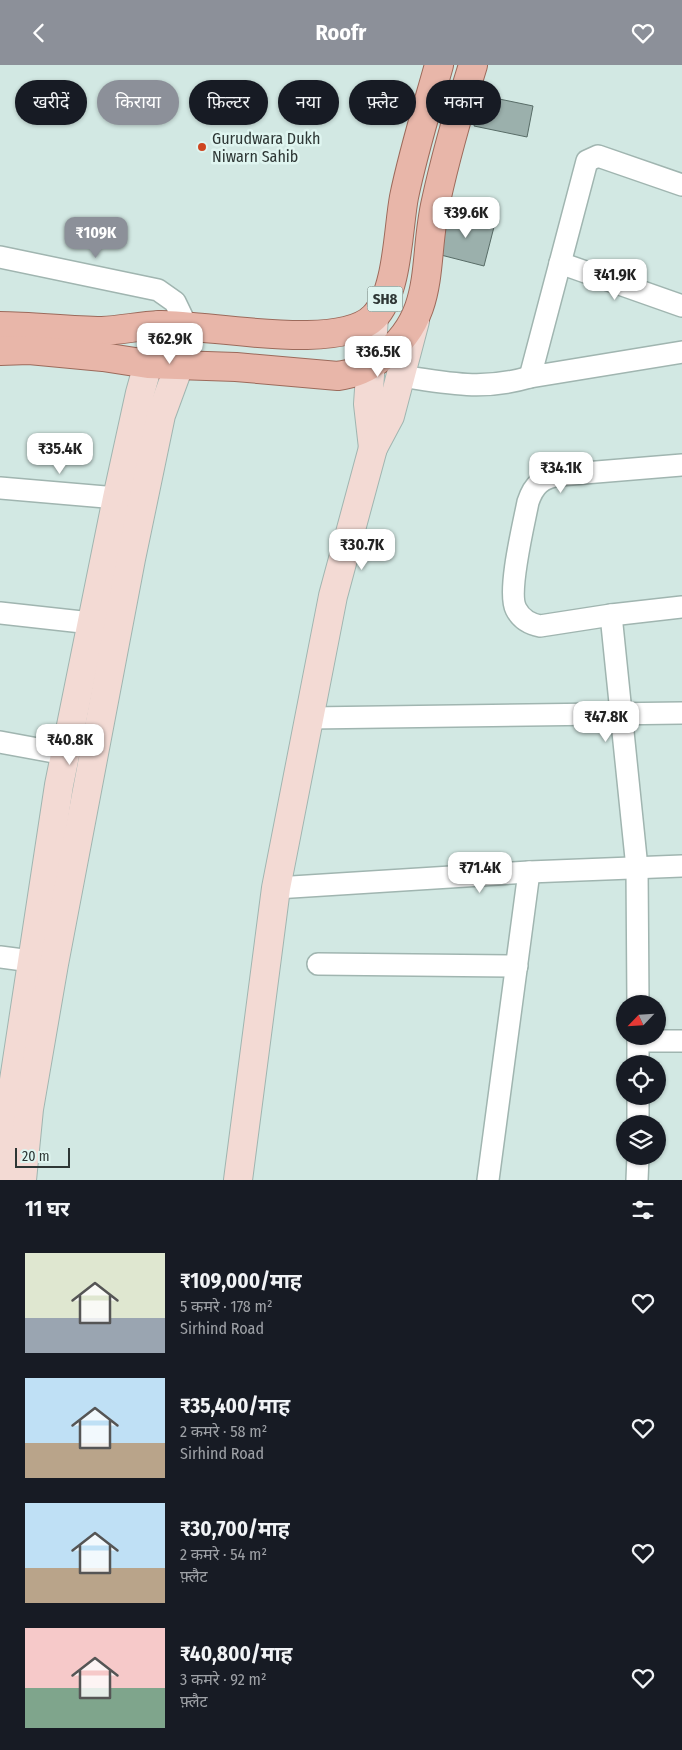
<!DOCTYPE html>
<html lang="hi">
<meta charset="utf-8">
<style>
body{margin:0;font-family:"Fira Sans Condensed","Noto Sans Devanagari",sans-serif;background:#20242c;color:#f1f3f6;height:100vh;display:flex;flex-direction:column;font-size:19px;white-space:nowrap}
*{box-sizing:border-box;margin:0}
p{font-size:16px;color:#9ea1a6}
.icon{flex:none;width:28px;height:28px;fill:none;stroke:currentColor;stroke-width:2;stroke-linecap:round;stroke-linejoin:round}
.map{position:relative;height:1115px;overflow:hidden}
.details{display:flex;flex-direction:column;background:#171b24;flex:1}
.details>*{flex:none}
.banner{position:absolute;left:15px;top:15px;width:652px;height:45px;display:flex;gap:10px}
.needle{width:32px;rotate:245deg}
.fabs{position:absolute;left:616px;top:930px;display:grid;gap:10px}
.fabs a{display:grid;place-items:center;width:50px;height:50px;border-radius:50%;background:#171b24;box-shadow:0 1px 4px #0004;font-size:25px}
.scale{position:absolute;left:15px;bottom:12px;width:55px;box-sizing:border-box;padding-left:5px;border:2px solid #2e3735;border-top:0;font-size:14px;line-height:18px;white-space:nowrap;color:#2e3735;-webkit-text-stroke:4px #dff5f0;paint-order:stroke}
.price{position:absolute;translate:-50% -42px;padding:0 11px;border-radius:10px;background:#fff;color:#222;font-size:16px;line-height:32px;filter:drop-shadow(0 1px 2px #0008)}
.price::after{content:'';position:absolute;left:50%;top:30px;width:15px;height:11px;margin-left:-8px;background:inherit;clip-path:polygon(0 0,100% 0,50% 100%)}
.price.on{background:#8c9099;color:#fff}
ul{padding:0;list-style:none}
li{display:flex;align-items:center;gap:15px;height:125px;padding:0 25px}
li span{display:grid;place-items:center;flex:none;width:140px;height:100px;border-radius:0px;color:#555}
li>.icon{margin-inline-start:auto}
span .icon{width:60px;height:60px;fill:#fffc;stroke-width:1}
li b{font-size:21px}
h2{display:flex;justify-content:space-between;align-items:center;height:60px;padding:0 25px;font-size:21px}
.tag{padding:0 18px;border-radius:22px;background:#171b24;box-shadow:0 1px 4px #0004;font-size:18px;line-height:45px}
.tag.on{background:#8c9099;color:#fff}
header{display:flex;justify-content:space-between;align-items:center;height:65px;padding:0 25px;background:#8c9099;color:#fff;font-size:22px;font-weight:700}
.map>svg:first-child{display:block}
.building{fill:#9bb0ac;stroke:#586c67}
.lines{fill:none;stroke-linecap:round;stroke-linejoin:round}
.street-casing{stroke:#a0b5b0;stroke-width:24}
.secondary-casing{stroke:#a0b5b0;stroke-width:30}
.primary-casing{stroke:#9c6a5b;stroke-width:30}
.street{stroke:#fff;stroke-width:21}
.secondary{stroke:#f3dad4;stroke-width:28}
.primary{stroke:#e8b6a9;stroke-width:28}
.poi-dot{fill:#ce4520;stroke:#dff5f0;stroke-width:2}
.labels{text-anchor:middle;stroke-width:5;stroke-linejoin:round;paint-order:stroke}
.shield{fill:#dff5f0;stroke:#63706d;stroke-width:1}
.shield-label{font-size:15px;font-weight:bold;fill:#2e3735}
.poi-label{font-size:16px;fill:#2e3735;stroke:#dff5f0;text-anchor:start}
</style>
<header><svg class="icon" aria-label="back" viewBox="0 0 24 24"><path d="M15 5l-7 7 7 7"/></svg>Roofr<svg class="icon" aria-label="heart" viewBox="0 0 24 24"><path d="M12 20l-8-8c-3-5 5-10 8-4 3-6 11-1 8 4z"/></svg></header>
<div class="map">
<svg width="682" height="1115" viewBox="0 0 682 1115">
<rect width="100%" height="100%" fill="#d2e8e3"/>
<!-- building -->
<g class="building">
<path d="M480 30 533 41 527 72 474 61Z"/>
<path d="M448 146 495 158 484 201 437 189Z"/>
</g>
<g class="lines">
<defs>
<g id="street">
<path d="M682 120 598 91 587 96 530 312 682 287"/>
<path d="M0 192 158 225 175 237 187 262"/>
<path d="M560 198 682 241"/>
<path d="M401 311C448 318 482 326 530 312"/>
<path d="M682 400 560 410C542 413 534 419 528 437 524 458 507 527 516 544 521 554 530 559 540 561L611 550 682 542"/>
<path d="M0 423 117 433"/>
<path d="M0 548 91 558"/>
<path d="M611 550 637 803 638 939"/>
<path d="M310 653 682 648"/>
<path d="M0 677 65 689"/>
<path d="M276 823 529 807 682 801"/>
<path d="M0 892 46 898"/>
<path d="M318 899 517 901"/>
<path d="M638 976H682"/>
<path d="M638 999V971"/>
<path d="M638 1059V1031"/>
<path d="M488 1115 529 807"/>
<path d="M637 1115 638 1091"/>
</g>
<g id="secondary">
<path d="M373 383 368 339 374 252"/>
<path d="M0 1107 59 720 117 433 140 328 159 260"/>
<path d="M22 1115 29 1044 54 899 131 494 161 350 179 301 187 262"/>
<path d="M238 1115 276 823 333 531 373 383 390 351 415 256"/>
</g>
<g id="primary">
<path d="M0 261C34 261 68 266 102 266 121 265 140 261 159 260 209 259 338 288 374 252 398 228 398 163 404 132 413 88 427 43 439 0"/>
<path d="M0 286 29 285 103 292 148 299 236 302 338 311C355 309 368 303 382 292 438 250 422 195 436 136 446 90 459 45 473 0"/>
</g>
</defs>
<!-- street casing -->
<use href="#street" class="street-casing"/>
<!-- secondary casing -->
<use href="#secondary" class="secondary-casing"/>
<!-- primary casing -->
<use href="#primary" class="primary-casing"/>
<!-- street -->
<use href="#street" class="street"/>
<!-- secondary -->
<use href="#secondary" class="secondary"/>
<!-- primary -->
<use href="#primary" class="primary"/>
</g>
<!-- markers -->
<circle class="poi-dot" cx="202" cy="82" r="5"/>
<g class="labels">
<!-- shield labels -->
<rect class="shield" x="367.5" y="221.5" width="35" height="25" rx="4"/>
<g class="shield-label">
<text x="385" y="239">SH8</text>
</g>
<!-- poi labels -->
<g class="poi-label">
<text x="212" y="79">Gurudwara Dukh<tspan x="212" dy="18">Niwarn Sahib</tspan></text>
</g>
</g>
</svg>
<div class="fabs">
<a><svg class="needle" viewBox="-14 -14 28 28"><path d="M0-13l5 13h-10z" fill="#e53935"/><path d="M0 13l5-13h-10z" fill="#9ea1a6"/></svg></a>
<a><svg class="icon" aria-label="locate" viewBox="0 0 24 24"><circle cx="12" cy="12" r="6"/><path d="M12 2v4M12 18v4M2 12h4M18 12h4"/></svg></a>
<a><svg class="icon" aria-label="layers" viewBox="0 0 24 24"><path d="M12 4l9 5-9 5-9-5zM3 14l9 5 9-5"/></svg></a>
</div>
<div class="scale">20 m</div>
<b class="price" style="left:466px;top:174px">₹39.6K</b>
<b class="price on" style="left:96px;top:194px">₹109K</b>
<b class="price" style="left:615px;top:236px">₹41.9K</b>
<b class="price" style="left:170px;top:300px">₹62.9K</b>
<b class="price" style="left:378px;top:313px">₹36.5K</b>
<b class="price" style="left:60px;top:410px">₹35.4K</b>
<b class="price" style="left:561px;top:429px">₹34.1K</b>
<b class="price" style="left:362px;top:506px">₹30.7K</b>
<b class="price" style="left:606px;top:678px">₹47.8K</b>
<b class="price" style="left:70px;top:701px">₹40.8K</b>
<b class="price" style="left:480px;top:829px">₹71.4K</b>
<div class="banner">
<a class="tag">खरीदें</a>
<a class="tag on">किराया</a>
<a class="tag">फ़िल्टर</a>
<a class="tag">नया</a>
<a class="tag">फ़्लैट</a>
<a class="tag">मकान</a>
</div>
</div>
<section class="details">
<h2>11 घर<svg class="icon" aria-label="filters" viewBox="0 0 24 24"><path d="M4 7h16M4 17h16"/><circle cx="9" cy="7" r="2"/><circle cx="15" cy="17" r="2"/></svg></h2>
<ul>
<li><span style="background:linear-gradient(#dfe7d0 65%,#9aa5b1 0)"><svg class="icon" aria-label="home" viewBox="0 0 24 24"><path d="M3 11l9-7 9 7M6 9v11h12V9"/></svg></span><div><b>₹109,000/माह</b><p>5 कमरे · 178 m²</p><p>Sirhind Road</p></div><svg class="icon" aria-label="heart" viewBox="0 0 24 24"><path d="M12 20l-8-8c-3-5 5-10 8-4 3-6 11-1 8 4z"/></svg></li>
<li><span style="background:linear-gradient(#bfe0f5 65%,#b9a48a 0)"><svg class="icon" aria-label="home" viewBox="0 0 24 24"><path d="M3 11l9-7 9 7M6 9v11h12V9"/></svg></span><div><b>₹35,400/माह</b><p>2 कमरे · 58 m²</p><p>Sirhind Road</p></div><svg class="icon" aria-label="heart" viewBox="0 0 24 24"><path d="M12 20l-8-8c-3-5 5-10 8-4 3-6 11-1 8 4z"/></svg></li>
<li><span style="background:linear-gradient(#bfe0f5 65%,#b9a48a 0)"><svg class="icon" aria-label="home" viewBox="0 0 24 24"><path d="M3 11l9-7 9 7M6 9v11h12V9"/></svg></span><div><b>₹30,700/माह</b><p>2 कमरे · 54 m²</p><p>फ़्लैट</p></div><svg class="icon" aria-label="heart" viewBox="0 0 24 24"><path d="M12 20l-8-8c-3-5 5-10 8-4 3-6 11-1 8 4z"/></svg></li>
<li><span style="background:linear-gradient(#f6c9c9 60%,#7fa58c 0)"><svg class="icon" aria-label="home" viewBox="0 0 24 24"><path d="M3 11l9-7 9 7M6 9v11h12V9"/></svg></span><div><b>₹40,800/माह</b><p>3 कमरे · 92 m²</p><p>फ़्लैट</p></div><svg class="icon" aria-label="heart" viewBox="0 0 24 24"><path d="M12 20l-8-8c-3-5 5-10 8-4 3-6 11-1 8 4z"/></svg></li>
</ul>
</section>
